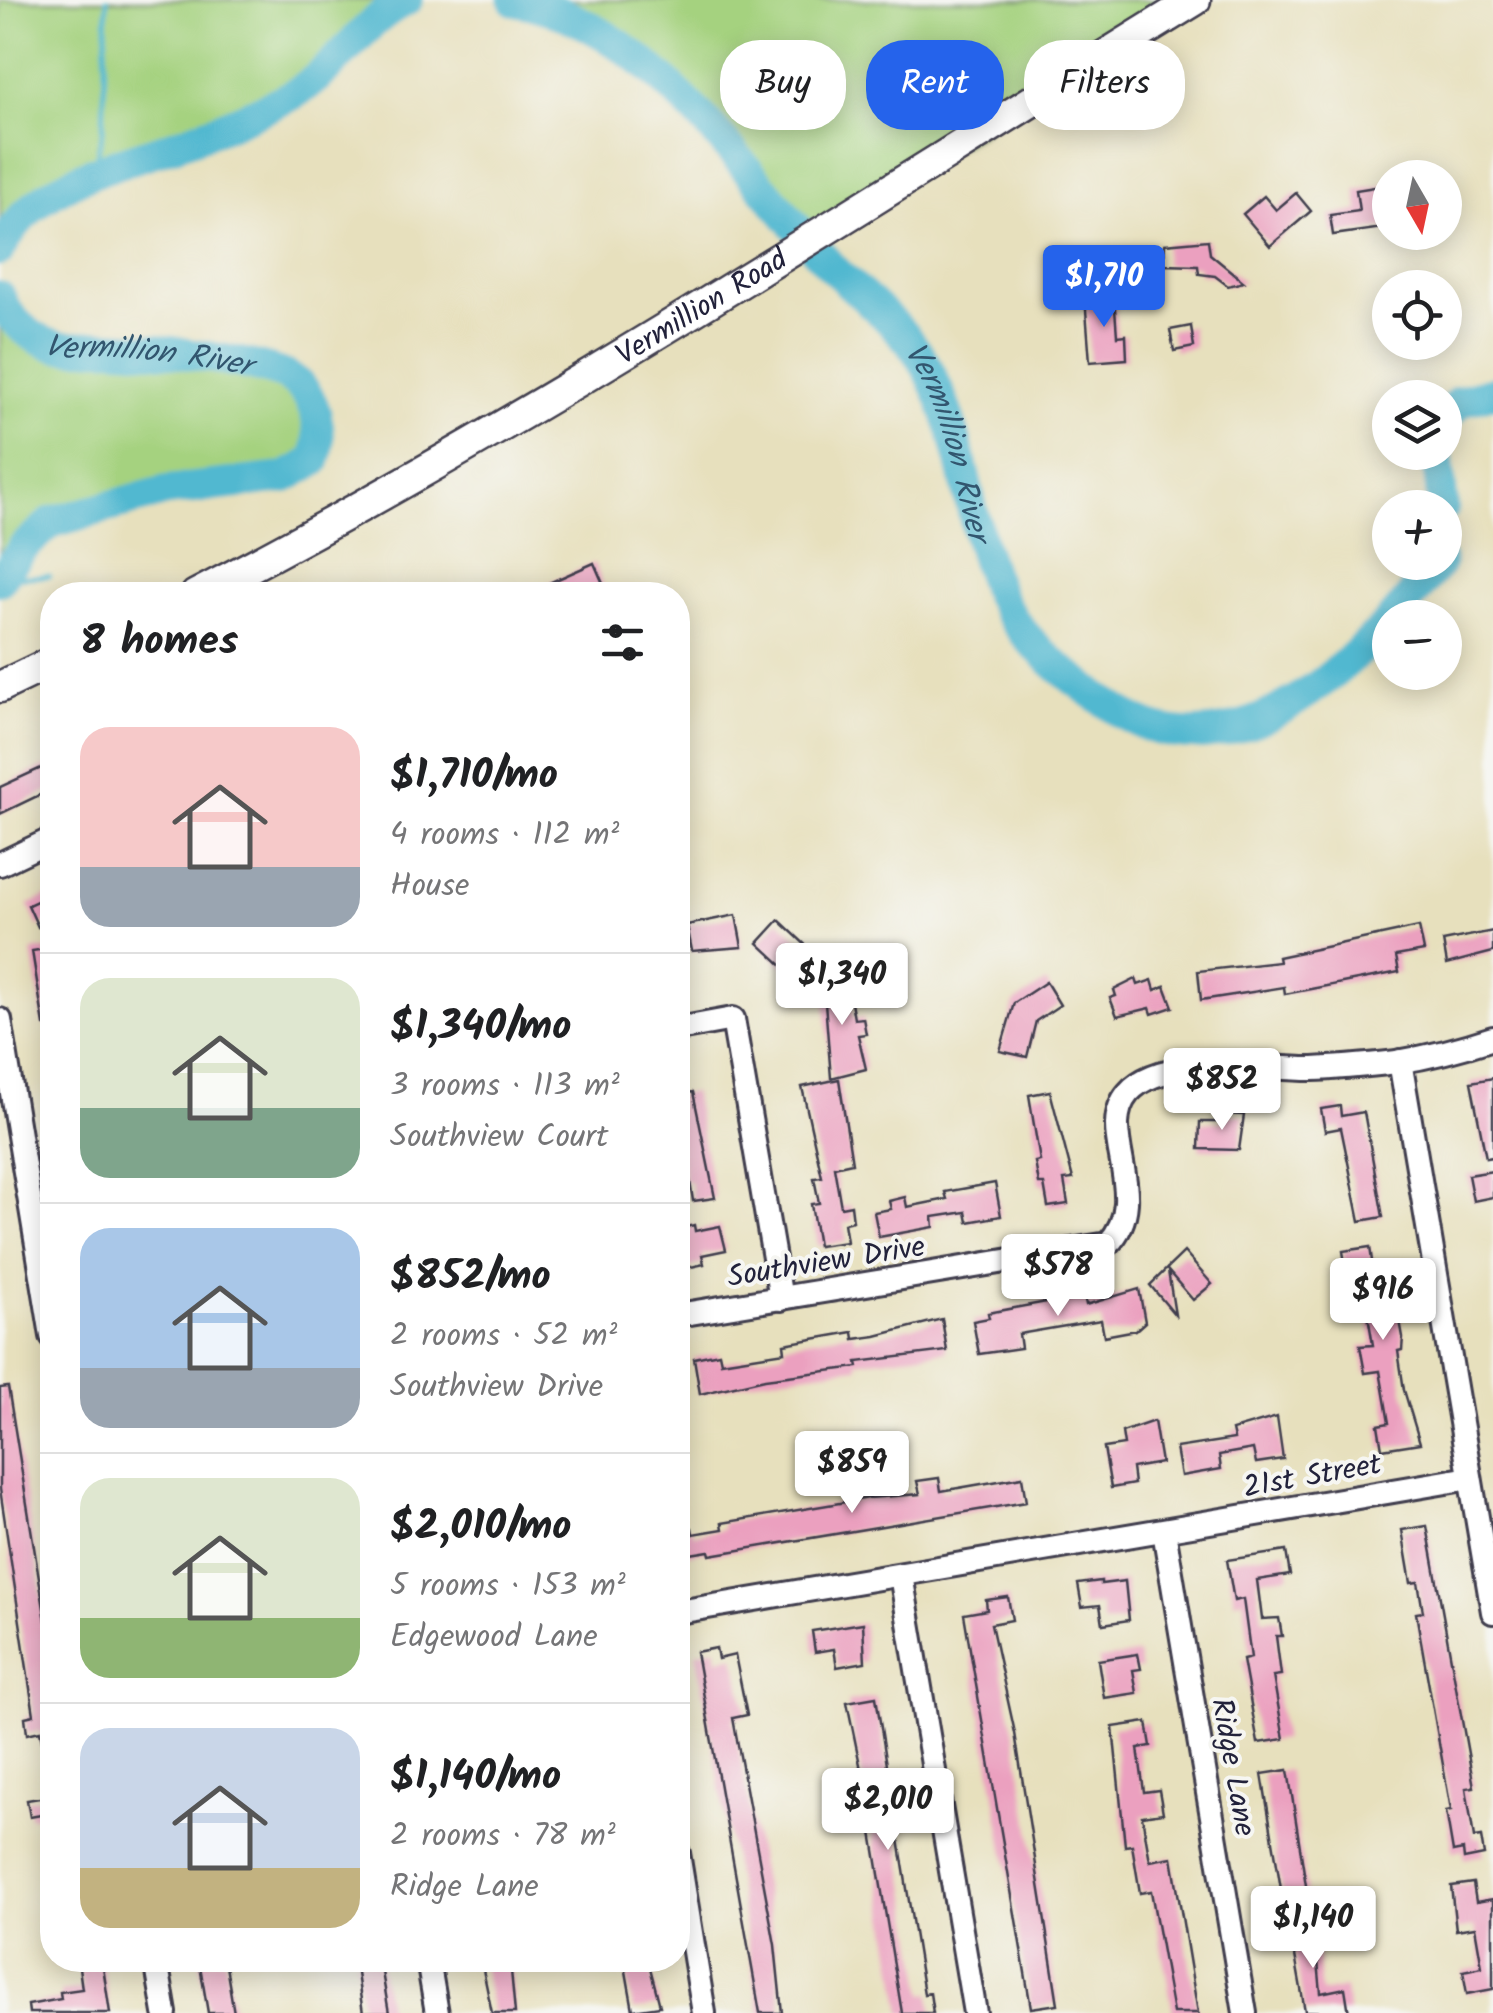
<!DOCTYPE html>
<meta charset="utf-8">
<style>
body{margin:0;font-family:Kalam,sans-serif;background:#f2f2f2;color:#202124;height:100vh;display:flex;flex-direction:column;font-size:38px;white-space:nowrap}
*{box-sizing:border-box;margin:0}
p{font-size:32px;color:#757577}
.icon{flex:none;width:55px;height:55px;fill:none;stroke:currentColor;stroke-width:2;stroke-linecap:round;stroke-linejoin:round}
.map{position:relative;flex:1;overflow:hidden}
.details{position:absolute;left:40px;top:582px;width:650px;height:1390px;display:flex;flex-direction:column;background:#fff;border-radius:40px;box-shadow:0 5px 25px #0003}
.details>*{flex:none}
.guide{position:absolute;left:720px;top:40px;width:622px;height:90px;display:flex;gap:20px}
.needle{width:65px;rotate:171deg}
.tools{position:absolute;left:1372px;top:160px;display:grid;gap:20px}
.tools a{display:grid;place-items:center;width:90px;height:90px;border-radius:50%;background:#fff;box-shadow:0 5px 25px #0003;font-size:50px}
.price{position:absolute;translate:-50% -85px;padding:0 22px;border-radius:10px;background:#fff;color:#222;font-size:32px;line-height:65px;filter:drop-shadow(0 2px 5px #0008)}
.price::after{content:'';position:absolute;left:50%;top:60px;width:30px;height:22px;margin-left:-15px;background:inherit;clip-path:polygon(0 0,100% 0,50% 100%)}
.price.active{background:#2563eb;color:#fff}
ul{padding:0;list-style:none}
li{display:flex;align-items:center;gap:30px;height:250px;padding:0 40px}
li+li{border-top:2px solid #e0e0e0}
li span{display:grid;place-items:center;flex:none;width:280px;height:200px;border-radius:30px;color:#555}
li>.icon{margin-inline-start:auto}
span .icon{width:120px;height:120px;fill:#fffc;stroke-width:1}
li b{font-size:42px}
h2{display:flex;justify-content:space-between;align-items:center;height:120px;padding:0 40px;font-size:42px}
.chip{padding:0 35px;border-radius:40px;background:#fff;box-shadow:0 5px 25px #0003;font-size:35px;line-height:90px}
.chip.active{background:#2563eb;color:#fff}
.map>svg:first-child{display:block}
.park{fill:#a5d27f;stroke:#647a5d;stroke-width:2.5}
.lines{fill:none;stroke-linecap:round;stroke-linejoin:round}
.stream{stroke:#51b8d0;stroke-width:5}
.river{stroke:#51b8d0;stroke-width:32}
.building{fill:#eba0bf}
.minor-casing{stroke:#403e4e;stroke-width:28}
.major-casing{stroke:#403e4e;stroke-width:35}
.minor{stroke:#fff;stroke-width:22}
.major{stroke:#fff;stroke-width:30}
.labels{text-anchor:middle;stroke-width:8;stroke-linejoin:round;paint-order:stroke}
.street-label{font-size:30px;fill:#22223b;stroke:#f6f6f2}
.water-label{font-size:32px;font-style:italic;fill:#32566f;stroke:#f6f6f2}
</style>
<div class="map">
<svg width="1493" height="2013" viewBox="0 0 1493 2013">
<rect width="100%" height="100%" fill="#f6f6f2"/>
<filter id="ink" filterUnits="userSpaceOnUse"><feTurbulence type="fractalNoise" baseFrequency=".01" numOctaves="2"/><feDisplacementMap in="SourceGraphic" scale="20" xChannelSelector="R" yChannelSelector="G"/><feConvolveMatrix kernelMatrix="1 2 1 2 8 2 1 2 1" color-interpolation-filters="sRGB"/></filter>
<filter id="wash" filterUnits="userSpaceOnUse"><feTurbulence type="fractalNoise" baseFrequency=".0048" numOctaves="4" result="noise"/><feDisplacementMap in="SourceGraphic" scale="40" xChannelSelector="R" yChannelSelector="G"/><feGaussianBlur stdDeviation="2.25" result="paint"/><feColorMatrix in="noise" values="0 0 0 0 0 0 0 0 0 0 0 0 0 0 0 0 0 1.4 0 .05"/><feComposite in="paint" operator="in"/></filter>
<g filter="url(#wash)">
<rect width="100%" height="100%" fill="#e7e0bd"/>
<!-- park -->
<g class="park">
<path d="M0 0H407C361 21 339 70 290 96 256 113 220 128 185 141 118 166 34 178 0 250Z"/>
<path d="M514 0H1156L1167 17 808 243C728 151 643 22 514 0Z"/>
<path d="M0 297C8 319 32 340 56 346 70 349 87 346 102 346 140 347 260 360 291 379 317 395 324 434 315 461L284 478 167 491 52 522 23 548 0 580Z"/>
</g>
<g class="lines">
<!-- stream -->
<g class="stream">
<path d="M93 170 103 131 107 0"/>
<path d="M3 578 49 576"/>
</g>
<!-- river -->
<g class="river">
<path id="s1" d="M514 0C652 23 739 169 828 263 863 300 906 326 930 373 966 443 968 526 1000 597 1017 633 1056 667 1088 690 1108 704 1130 721 1153 728 1244 756 1332 681 1390 621"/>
<path d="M0 250C34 178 118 166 185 141 220 128 256 113 290 96 339 70 361 21 407 0"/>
<path id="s2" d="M0 297C8 319 32 340 56 346 70 349 87 346 102 346 140 347 260 360 291 379 317 395 324 434 315 461L284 478 167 491 52 522 23 548 0 580"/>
<path d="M1445 417 1460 401 1493 392"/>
<path d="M1437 452 1443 508"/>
<path d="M1394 618 1440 562"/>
</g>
</g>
<g id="blocks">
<!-- building -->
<g class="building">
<path d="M1387 185 1390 227 1333 235 1330 215 1359 211 1356 190Z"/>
<path d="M1296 193 1311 211 1270 246 1243 214 1264 196 1276 210Z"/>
<path d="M1208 240 1210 254 1244 282 1228 286 1215 276 1199 274 1198 266 1164 265 1165 244Z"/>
<path d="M1114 295 1117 336 1126 335 1127 359 1090 362 1085 297Z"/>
<path d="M1191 326 1194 347 1174 351 1170 330Z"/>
<path d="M594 563 608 595H522Z"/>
<path d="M52 763V789L0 814V787Z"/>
<path d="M52 894V920L38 927 28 905Z"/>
<path d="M736 915 742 947 692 951 687 925Z"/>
<path d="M779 920 810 949 789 972 758 943Z"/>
<path d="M1419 927 1424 951 1396 956 1399 972 1285 994 1284 987 1201 1000 1198 971 1279 962 1278 957Z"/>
<path d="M1493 931V952L1447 964 1443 941Z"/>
<path d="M52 948V1025H44L32 951Z"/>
<path d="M846 973 854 1019 863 1018 866 1034 858 1035 866 1069 831 1078 823 977Z"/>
<path d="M1136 979 1138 985 1152 980 1155 990 1165 986 1173 1007 1152 1014 1150 1008 1117 1016 1110 998 1116 996 1114 990Z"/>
<path d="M1046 982 1060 1005 1036 1021 1027 1057 1000 1051 1014 1003Z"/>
<path d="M1493 1078V1157L1486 1158 1471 1082Z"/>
<path d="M839 1079 852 1163 834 1167 841 1207 851 1205 853 1221 844 1223 847 1242 818 1246 811 1204 819 1203 814 1178 822 1177 802 1087Z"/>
<path d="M1050 1091 1073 1179 1064 1180 1068 1204 1048 1207 1044 1184H1039L1035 1162 1040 1161 1029 1095Z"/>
<path d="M693 1092 715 1198 693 1201 690 1181 684 1182 678 1138V1095Z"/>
<path d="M1340 1106 1341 1116 1364 1112 1383 1217 1360 1221 1341 1128 1325 1131 1321 1109Z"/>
<path d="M1222 1114 1244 1115 1239 1150 1199 1149 1200 1122H1222Z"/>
<path d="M1493 1171V1197L1473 1201 1468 1175Z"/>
<path d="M995 1183 1001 1216 968 1222 966 1212 933 1217 934 1227 879 1237 874 1212 891 1209 889 1201 905 1197 907 1207 947 1199 945 1192Z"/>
<path d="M694 1225 695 1231 720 1226 726 1250 702 1255 704 1264 678 1270V1229Z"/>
<path d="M1370 1247 1373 1268 1390 1266 1403 1337 1402 1350 1398 1351 1404 1390 1420 1443 1382 1449 1378 1425 1389 1423 1380 1371 1365 1373 1360 1346 1373 1345 1365 1298 1351 1301 1343 1251Z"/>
<path d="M1184 1252 1212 1284 1193 1300 1168 1271 1175 1315 1150 1285Z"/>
<path d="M1139 1289 1145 1322 1136 1330 1104 1336 1101 1320 1019 1334 1021 1348 979 1354 973 1321 989 1318 988 1313 1084 1295 1086 1305Z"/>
<path d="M942 1319 947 1351 857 1362 858 1367 765 1379 700 1394 694 1358 719 1353 721 1362 785 1352 784 1344 853 1332 854 1339 876 1336Z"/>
<path d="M8 1387 52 1658V1758H45L40 1731 27 1734 25 1717 34 1715 0 1489V1388Z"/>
<path d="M1277 1417 1283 1459 1256 1463 1253 1449 1219 1455 1221 1469 1181 1476 1176 1448 1234 1439 1232 1430Z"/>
<path d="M1154 1421 1161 1463 1132 1468 1134 1484 1111 1488 1104 1448 1124 1445 1122 1432Z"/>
<path d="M1022 1477 1026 1502 710 1555 709 1551 678 1556V1531L692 1528 693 1534 723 1529 722 1523 869 1498 920 1494 917 1481 939 1478 941 1491Z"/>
<path d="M1427 1526 1474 1787 1466 1788 1474 1838 1481 1837 1484 1855 1464 1859 1463 1850 1453 1852 1446 1811 1451 1810 1416 1613 1423 1612 1418 1582 1411 1583 1402 1530Z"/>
<path d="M1286 1551 1290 1575 1257 1580 1262 1619 1279 1618 1282 1636H1276L1281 1675 1273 1676 1284 1739 1258 1743 1243 1660 1251 1658 1243 1599 1234 1601 1227 1560Z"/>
<path d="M1101 1581V1584L1125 1581 1129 1620 1103 1624 1100 1605 1082 1607 1078 1584Z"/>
<path d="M1008 1597 1012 1620 991 1624 1015 1733 1058 2004 1031 2008 964 1614 987 1610 986 1600Z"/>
<path d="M863 1623 865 1662 837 1667 834 1649 815 1652 812 1631Z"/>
<path d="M716 1648 718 1659 735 1655 747 1715 733 1718 775 1945 782 2013H760L696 1652Z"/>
<path d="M1138 1654 1141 1669 1133 1670 1137 1693 1104 1698 1098 1660Z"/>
<path d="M876 1697 924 1994 930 1993 933 2013H902L867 1802 853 1804 850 1787 864 1784 847 1702Z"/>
<path d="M1147 1722 1151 1746 1138 1748 1144 1792 1159 1790 1163 1813 1142 1816 1150 1861 1172 1857 1198 2013H1173L1151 1891 1140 1893 1132 1845 1125 1846 1113 1727Z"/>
<path d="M1288 1770 1307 1892 1282 1895 1262 1774Z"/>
<path d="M52 1796V1813L30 1817 27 1800Z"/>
<path d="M1473 1883 1476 1902 1493 1899V1989L1467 1994 1463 1971 1482 1967 1475 1927 1456 1930 1451 1886Z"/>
<path d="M1314 1918 1321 1993 1345 1988 1349 2013 1305 2011 1289 1922Z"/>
<path d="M78 1960H102L110 2013H29L28 2005 61 1999 60 1992 82 1989Z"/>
<path d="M199 1960H225L234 2013H208Z"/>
<path d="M355 1960H380L389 2013H363Z"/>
<path d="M481 1960H510L515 2013H492Z"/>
<path d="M624 1960H648L660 2006 633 2010Z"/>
</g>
</g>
</g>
<g filter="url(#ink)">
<use href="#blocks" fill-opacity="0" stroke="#403e4e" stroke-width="2.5"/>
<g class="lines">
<defs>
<g id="minor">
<path d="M0 864 52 839"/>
<path d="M0 1020 52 1336"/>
<path d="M678 1029 733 1019 781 1299"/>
<path d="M1400 1061 1493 1612"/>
<path d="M678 1315 1108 1244C1154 1196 1094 1133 1128 1093 1162 1053 1265 1069 1313 1069 1340 1068 1369 1065 1397 1062 1428 1057 1463 1048 1493 1038"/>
<path d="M1164 1531 1245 2013"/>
<path d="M901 1575 975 2013"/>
<path d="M678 1612 1470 1478"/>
<path d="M678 1853 704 2013"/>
<path d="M156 1960 165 2013"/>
<path d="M428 1960 437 2013"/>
</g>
<g id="major">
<path id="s3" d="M196 595C541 417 864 203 1195 0"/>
<path d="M0 687 52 662"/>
</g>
</defs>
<!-- minor casing -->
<use href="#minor" class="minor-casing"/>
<!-- major casing -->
<use href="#major" class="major-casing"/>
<!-- minor -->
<use href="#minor" class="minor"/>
<!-- major -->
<use href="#major" class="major"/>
</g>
</g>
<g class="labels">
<!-- street labels -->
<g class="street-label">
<text dy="10" stroke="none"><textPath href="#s3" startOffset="582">Vermillion Road</textPath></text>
<text transform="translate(826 1261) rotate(-9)" y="10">Southview Drive</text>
<text transform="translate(1312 1475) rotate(-10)" y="10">21st Street</text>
<text transform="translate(1234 1767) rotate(80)" y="10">Ridge Lane</text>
</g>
<!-- water labels -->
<g class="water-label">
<text dy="11" stroke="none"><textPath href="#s2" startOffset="170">Vermillion River</textPath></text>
<text dy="11" stroke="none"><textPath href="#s1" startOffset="640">Vermillion River</textPath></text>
</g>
</g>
</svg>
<div class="tools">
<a><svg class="needle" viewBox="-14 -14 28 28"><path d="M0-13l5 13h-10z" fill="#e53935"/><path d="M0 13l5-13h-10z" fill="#757577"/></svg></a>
<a><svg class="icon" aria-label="locate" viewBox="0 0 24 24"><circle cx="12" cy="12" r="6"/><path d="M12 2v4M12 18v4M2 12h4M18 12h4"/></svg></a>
<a><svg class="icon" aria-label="layers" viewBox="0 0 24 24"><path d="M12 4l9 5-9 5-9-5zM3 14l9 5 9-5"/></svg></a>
<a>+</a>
<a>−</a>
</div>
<b class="price active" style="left:1104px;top:330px">$1,710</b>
<b class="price" style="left:842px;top:1028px">$1,340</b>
<b class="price" style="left:1222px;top:1133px">$852</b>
<b class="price" style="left:1058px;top:1319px">$578</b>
<b class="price" style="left:1383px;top:1343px">$916</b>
<b class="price" style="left:852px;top:1516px">$859</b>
<b class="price" style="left:888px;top:1853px">$2,010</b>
<b class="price" style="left:1313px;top:1971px">$1,140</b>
<div class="guide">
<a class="chip">Buy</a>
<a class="chip active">Rent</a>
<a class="chip">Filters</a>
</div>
<section class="details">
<h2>8 homes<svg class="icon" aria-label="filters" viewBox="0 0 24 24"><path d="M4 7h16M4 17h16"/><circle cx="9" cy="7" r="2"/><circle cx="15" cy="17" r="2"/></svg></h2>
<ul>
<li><span style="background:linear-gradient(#f6c9c9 70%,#9aa5b1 0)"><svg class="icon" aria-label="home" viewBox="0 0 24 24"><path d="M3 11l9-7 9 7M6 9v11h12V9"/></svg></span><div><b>$1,710/mo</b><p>4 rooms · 112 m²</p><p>House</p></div></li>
<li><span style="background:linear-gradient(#dfe7d0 65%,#7fa58c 0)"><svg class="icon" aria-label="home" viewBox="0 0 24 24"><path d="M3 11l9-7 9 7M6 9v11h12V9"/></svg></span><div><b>$1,340/mo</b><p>3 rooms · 113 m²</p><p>Southview Court</p></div></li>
<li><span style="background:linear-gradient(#a9c7e8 70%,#9aa5b1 0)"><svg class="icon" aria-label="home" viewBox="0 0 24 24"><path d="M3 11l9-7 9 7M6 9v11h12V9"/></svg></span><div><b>$852/mo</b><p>2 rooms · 52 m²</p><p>Southview Drive</p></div></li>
<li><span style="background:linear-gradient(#dfe7d0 70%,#8fb573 0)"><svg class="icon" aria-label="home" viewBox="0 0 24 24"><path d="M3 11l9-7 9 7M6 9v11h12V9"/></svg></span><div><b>$2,010/mo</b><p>5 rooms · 153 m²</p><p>Edgewood Lane</p></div></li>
<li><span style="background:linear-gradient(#c9d6e8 70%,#c2b280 0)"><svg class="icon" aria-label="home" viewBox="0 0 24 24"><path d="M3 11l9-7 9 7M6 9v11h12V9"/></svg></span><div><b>$1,140/mo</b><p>2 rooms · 78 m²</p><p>Ridge Lane</p></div></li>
</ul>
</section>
</div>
